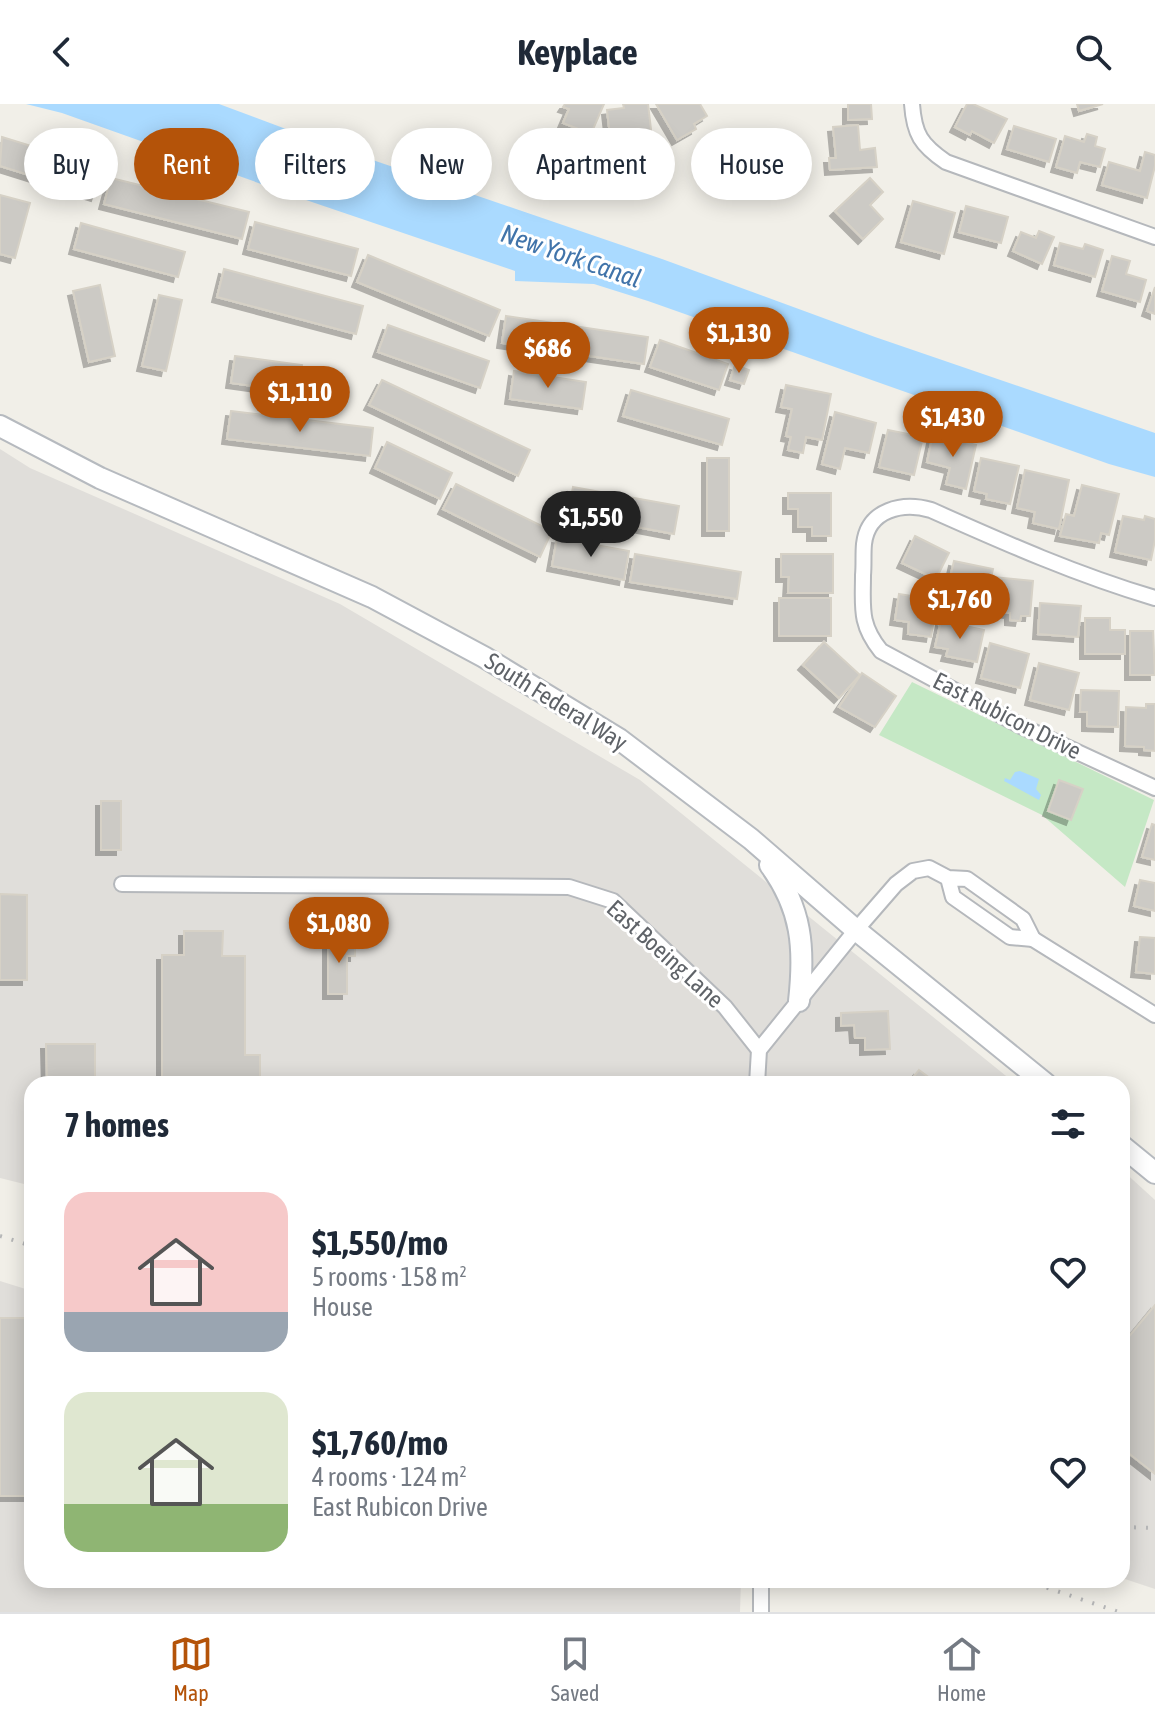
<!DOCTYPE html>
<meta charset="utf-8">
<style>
body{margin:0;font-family:"Asap Condensed",sans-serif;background:#f2f2f3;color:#1f2937;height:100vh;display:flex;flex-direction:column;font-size:30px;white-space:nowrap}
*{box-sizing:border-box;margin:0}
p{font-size:26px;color:#747a83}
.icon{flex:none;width:44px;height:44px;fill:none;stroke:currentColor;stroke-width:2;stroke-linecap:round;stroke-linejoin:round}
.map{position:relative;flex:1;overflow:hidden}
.sheet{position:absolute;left:24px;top:972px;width:1106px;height:512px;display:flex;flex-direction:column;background:#fff;border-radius:24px;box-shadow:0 4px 20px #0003}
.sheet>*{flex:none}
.guide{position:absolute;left:24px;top:24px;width:1108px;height:72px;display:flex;gap:16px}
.price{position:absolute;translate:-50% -68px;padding:0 18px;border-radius:28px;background:#b45309;color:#fff;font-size:26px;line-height:52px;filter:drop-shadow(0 2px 4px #0008)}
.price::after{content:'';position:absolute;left:50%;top:48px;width:24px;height:18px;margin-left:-12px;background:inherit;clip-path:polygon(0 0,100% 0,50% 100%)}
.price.selected{background:#222;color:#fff}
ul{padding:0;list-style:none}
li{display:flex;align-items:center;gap:24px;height:200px;padding:0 40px}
li span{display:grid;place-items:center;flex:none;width:224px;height:160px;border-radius:24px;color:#555}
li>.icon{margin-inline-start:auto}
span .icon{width:96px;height:96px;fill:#fffc;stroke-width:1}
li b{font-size:34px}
h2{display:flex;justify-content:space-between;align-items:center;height:96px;padding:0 40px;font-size:34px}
.chip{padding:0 28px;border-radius:36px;background:#fff;box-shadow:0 4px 20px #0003;font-size:28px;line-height:72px}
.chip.selected{background:#b45309;color:#fff}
header{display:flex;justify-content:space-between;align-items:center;height:104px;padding:0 40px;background:#fff;font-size:36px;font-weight:700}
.tabs{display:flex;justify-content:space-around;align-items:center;height:112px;border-top:2px solid #e0e1e3;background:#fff;font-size:22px;color:#747a83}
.tabs a{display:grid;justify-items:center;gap:4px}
.tabs .selected{color:#b45309}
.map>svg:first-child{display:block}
.industrial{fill:#e0deda}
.green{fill:#c5e8c5}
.water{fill:#aadaff}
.building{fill:#cccac5;stroke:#d6d1c6;stroke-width:2;filter:url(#shadow)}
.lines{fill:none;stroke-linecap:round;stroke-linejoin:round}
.minor-casing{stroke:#b5b8bc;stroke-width:18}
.secondary-casing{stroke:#b6babf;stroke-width:24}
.minor{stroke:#fff;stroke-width:14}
.secondary{stroke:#fff;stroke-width:20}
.rail{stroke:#b6b7b8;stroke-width:4;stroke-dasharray:2 10;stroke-linecap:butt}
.labels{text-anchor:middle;stroke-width:6;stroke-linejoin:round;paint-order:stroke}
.street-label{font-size:24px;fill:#5f6368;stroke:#fff}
.water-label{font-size:26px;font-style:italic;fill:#4174aa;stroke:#fff}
</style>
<header><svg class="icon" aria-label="back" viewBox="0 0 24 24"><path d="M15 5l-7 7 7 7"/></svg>Keyplace<svg class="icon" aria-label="search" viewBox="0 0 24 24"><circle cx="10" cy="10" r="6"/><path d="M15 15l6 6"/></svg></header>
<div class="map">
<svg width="1155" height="1508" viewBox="0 0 1155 1508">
<defs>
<filter id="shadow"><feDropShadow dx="-5" dy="5" stdDeviation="0" flood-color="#0004"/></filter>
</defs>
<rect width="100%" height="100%" fill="#f1efe8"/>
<!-- industrial -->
<g class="industrial">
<path d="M0 345 30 364 340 500 640 676 1016 980H32V1082L0 1074Z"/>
<path d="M1122 1066 1155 1096V1485L1122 1474Z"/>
<path d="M0 1177 32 1187V1476H741L740 1508H0Z"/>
</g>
<!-- green -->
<path class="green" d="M912 578 1154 696 1125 783 1042 711 879 631Z"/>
<!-- water -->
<g class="water">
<path d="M26 0H219L326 40 662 155 875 233 1155 329V373L1109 360 648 197 594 180 515 177V167L309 97 62 9Z"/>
<path d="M1020 667 1039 675 1036 685 1041 691 1039 696 1004 677 1005 674 1010 676 1015 668Z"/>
</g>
<!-- building -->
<g class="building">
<path d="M565 0H604L591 30 563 19 569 5 563 3Z"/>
<path d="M623 0H648L652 34 621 38V30L610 32 607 6 624 4Z"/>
<path d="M656 0H700L707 12 694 20 696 25 677 36Z"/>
<path d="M848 0H871L872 15 848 16Z"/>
<path d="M967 0H973L1007 15 994 39 972 27 970 31 955 23Z"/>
<path d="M1077 0H1103L1079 7Z"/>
<path d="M858 21 860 46 875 44 877 63 830 66 829 54H836L833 23Z"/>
<path d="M1014 22 1056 35 1049 58 1007 45Z"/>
<path d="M1087 30 1097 33 1095 42 1105 45 1100 63 1080 58 1077 69 1056 63 1065 32 1084 38Z"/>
<path d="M2 33 105 65 96 92 0 62Z"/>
<path d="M1145 48 1155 51V62L1147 94 1102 81 1109 58 1140 67Z"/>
<path d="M111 74 249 108 242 135 104 100Z"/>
<path d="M870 74 883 88 870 101 883 115 863 135 835 107Z"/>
<path d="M0 91 30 99 15 154 0 150Z"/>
<path d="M913 97 955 109 944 150 901 138Z"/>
<path d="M966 102 1008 113 1001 139 959 128Z"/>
<path d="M255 118 358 145 351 172 248 145Z"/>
<path d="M81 119 185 148 178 173 74 145Z"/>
<path d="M1039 127 1054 133 1042 160 1013 147 1021 128 1036 134Z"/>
<path d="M1060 139 1083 145 1085 140 1103 146 1095 173 1054 161Z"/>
<path d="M368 151 500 206 489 232 357 178Z"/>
<path d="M1112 152 1130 157 1126 170 1146 176 1140 198 1102 187Z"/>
<path d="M224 165 363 202 356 230 217 193Z"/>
<path d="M100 181 115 252 89 258 73 187Z"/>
<path d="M1155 183V210L1147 207Z"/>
<path d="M159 191 182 196 166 267 142 262Z"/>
<path d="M506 212 648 233 644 260 502 239Z"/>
<path d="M388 221 489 257 480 284 378 248Z"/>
<path d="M660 236 728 260 719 286 650 263Z"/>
<path d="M235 252 302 261 298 288 231 279Z"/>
<path d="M735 261 749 266 744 280 730 276Z"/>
<path d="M514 267 586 278 582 305 510 295Z"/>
<path d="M382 276 530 346 518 372 369 301Z"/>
<path d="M786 281 831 290 822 336 806 333 803 349 788 346 791 333 786 332 792 305 781 303Z"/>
<path d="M631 286 729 315 722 341 623 312Z"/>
<path d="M231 307 373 324 370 352 227 335Z"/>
<path d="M835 308 876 319 869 349 845 344 840 365 822 360Z"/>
<path d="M888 326 923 333 914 371 879 363Z"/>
<path d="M933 330 976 341 966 385 946 380 950 364 927 358Z"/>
<path d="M387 338 452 369 440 395 375 364Z"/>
<rect x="707" y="354" width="22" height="73"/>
<path d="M981 354 1019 362 1010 400 986 395 987 390 974 387Z"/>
<path d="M1025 366 1069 376 1059 425 1033 419 1035 408 1017 404Z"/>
<path d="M456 380 552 427 540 453 443 405Z"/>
<path d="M1082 381 1119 390 1109 431 1101 429 1099 439 1060 432 1066 410 1074 412Z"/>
<path d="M573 383 679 402 674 430 568 410Z"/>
<path d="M788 389H831V432H812V423H798V405H788Z"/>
<path d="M1123 412 1144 416 1145 412 1155 415V436L1151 456 1115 448Z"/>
<path d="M915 432 949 449 936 475 902 459Z"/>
<path d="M557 434 629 447 624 476 552 462Z"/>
<path d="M635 450 741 468 737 495 630 478Z"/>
<path d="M781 450H833V489H788L789 473H781Z"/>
<path d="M954 457 993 465 986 495 947 487Z"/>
<path d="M993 473 1033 477 1030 512H1021L1020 517 1010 516V509L990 507Z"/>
<path d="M899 490 937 496 931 533 908 530 909 518 895 516Z"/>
<rect x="779" y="494" width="52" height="38"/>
<path d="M1040 499 1081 502 1078 533 1038 530Z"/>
<path d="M1085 514H1110V526H1125V550H1085Z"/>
<path d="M941 517 984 526 977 558 946 552 948 545 935 543Z"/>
<path d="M1130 527H1153L1155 571H1130Z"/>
<path d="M824 538 860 571 839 594 803 561Z"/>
<path d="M990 539 1029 550 1020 584 981 574Z"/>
<path d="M1039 559 1079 569 1069 606 1030 596Z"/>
<path d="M862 569 896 592 875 623 839 603Z"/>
<path d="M1081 586 1119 587 1118 623 1087 622V608H1080Z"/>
<path d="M1146 600H1155V647L1144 646V643L1125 642 1126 603 1146 604Z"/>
<path d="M1059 676 1083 685 1071 716 1048 707Z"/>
<rect x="101" y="697" width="20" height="49"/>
<path d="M1152 720 1155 721V756L1142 753Z"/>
<path d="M1140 776 1155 779V807L1134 802Z"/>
<path d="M0 790 27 791V876H0Z"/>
<path d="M184 827H223L222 852H245V951H260V980H162V851H184Z"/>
<path d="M1140 833 1155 834V870L1136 868Z"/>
<path d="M328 837H355V852H347V890H328Z"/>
<path d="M888 907 890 945 865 946V934H855L854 921 841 922V909Z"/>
<path d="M46 940H95V980H47Z"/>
<path d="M919 966 938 980H908Z"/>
<path d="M1155 1201V1370L1122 1344V1241Z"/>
<rect x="0" y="1214" width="32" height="178"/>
</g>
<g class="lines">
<defs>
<g id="minor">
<path d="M912 0C914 30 921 41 946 58L1155 133"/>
<path d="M1155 494C1077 471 1005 439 931 406 903 398 868 405 864 440 863 450 864 461 863 471 863 503 859 520 881 547L1021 622 1155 684"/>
<path d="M122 780 569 783 613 797 725 903 759 946"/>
<path d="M1033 835 1155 911"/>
<path d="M757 980 759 946 856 826 896 780 913 767 929 764 948 774 967 775 1023 815 1033 835 1010 833 953 793 948 774"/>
<path d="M761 1476V1508"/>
</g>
<g id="secondary">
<path d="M0 322 100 374 372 493 484 553 619 635 751 735 856 826 1046 980"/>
<path d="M770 761C802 805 805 844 799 897"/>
<path d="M1122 1042 1155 1069"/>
</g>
</defs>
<!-- minor casing -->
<use href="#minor" class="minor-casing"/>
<!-- secondary casing -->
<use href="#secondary" class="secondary-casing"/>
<!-- minor -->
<use href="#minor" class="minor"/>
<!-- secondary -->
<use href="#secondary" class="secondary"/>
<!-- rail -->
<g class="rail">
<path d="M0 1132 32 1142"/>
<path d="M1122 1423 1155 1424"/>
<path d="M1024 1476 1119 1508"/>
</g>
</g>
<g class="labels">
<!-- street labels -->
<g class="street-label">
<text transform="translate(556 598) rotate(32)" y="8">South Federal Way</text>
<text transform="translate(1007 612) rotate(27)" y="8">East Rubicon Drive</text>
<text transform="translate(665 850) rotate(42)" y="8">East Boeing Lane</text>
</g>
<!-- water labels -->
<g class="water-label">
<text transform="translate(571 152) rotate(19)" y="9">New York Canal</text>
</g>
</g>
</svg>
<b class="price" style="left:739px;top:271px">$1,130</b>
<b class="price" style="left:548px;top:286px">$686</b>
<b class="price" style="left:300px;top:330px">$1,110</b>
<b class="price" style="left:953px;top:355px">$1,430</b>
<b class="price selected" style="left:591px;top:455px">$1,550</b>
<b class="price" style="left:960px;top:537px">$1,760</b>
<b class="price" style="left:339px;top:861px">$1,080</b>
<div class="guide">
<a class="chip">Buy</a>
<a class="chip selected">Rent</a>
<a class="chip">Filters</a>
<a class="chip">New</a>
<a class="chip">Apartment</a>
<a class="chip">House</a>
</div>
<section class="sheet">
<h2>7 homes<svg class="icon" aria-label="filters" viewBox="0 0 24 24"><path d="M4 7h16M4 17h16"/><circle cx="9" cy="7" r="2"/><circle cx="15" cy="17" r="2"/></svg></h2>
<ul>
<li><span style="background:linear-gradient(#f6c9c9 75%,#9aa5b1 0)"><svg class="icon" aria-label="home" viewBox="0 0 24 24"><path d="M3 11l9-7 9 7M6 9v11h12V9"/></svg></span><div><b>$1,550/mo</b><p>5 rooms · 158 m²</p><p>House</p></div><svg class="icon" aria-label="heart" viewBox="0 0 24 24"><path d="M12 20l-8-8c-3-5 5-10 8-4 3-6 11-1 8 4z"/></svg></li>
<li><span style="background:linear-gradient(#dfe7d0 70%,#8fb573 0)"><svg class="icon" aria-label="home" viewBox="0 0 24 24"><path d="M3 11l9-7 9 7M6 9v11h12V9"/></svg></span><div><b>$1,760/mo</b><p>4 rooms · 124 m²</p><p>East Rubicon Drive</p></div><svg class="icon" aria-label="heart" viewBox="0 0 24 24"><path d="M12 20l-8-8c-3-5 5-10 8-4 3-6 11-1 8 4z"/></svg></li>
</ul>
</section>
</div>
<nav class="tabs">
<a class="selected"><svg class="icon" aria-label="map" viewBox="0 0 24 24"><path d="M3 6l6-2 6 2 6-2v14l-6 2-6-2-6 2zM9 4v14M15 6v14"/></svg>Map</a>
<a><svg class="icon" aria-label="saved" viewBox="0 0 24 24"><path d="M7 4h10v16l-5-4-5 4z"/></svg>Saved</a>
<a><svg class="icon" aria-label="home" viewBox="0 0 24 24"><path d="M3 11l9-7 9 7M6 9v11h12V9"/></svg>Home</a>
</nav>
